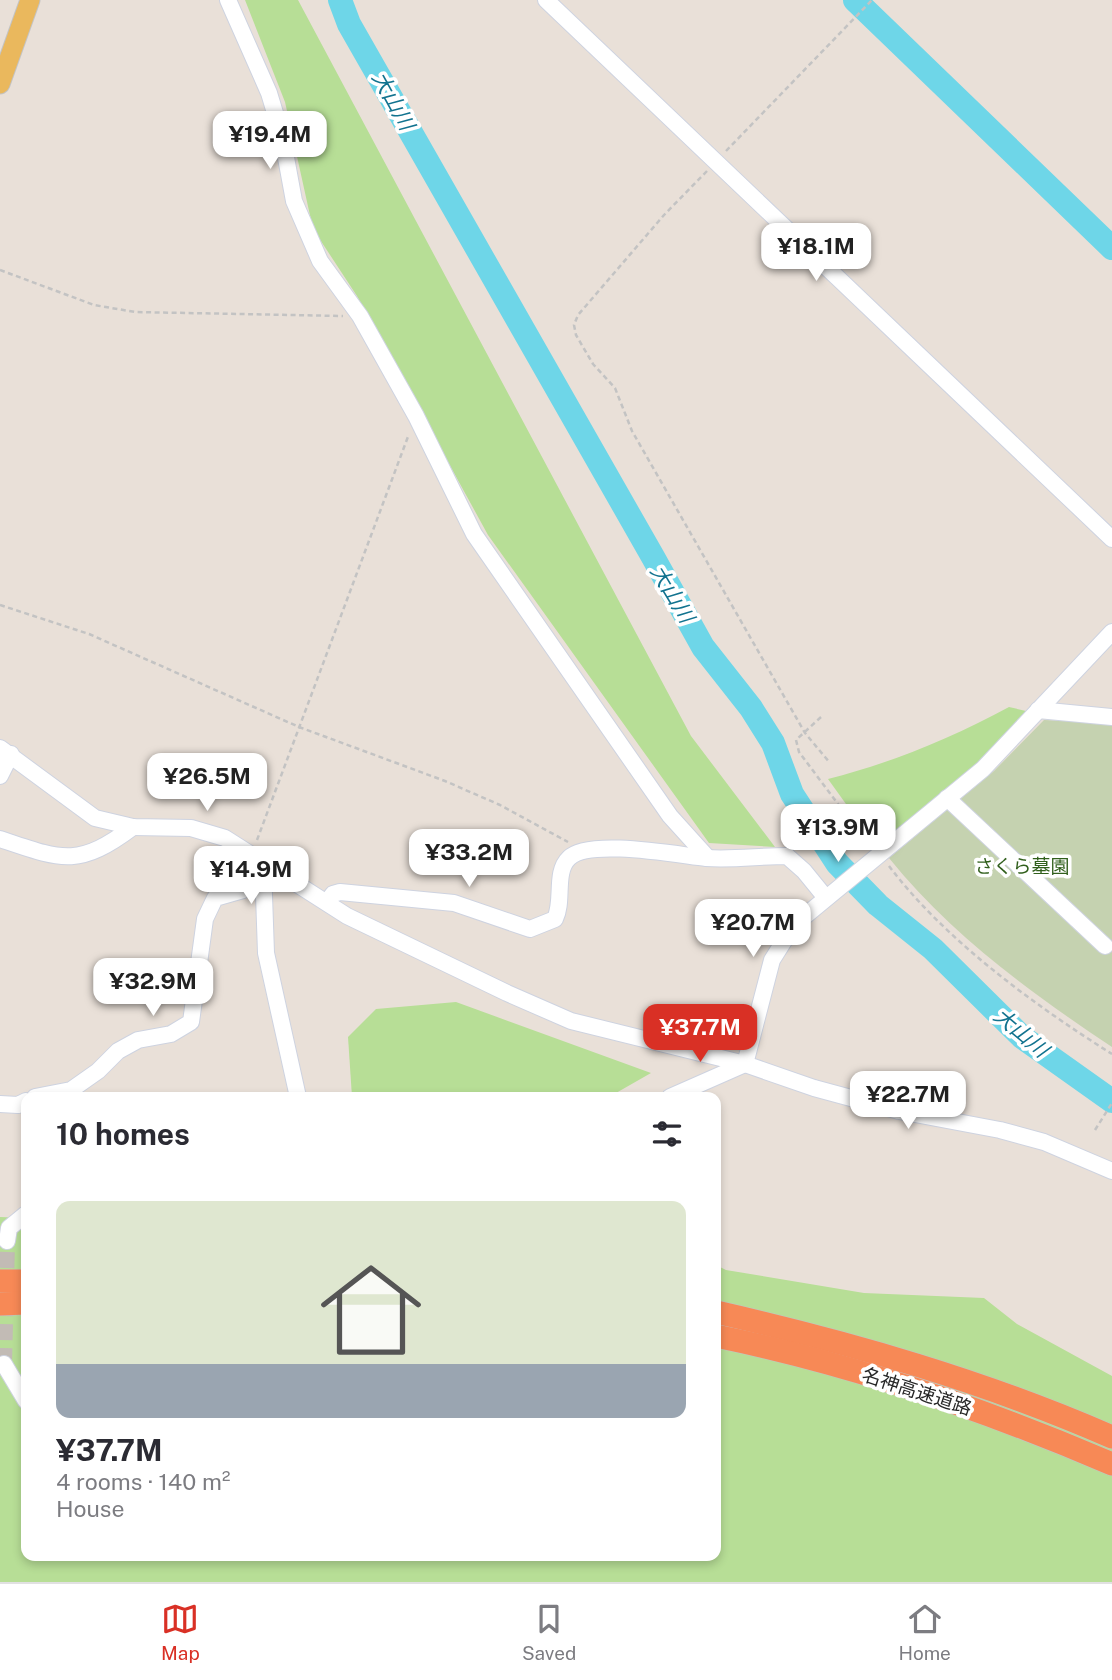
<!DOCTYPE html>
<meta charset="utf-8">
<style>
body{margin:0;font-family:"Public Sans","Noto Sans JP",sans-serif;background:#f7f7f7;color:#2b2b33;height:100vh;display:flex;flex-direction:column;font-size:26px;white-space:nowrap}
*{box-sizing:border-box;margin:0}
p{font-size:23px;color:#7c7c81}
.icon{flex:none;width:38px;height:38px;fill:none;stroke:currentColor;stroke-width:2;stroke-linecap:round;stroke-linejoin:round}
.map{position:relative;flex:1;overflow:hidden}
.sheet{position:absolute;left:21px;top:1092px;width:700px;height:469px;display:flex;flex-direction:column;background:#fff;border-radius:14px;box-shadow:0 4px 10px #0003}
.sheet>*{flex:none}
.price{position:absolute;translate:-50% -60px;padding:0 16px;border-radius:14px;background:#fff;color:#222;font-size:23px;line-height:46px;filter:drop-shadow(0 2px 4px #0008)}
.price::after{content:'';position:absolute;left:50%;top:42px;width:21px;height:16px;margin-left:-10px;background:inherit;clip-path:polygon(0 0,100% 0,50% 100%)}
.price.on{background:#d93025;color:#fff}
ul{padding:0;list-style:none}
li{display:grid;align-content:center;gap:14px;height:371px;padding:0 35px}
li span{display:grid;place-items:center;height:217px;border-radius:14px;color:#555}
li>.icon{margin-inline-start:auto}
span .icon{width:126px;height:126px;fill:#fffc;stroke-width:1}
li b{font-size:30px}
h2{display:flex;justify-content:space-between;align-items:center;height:84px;padding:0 35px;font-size:30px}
.dock{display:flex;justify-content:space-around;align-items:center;height:98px;border-top:2px solid #e1e1e2;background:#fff;font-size:19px;color:#7c7c81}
.dock a{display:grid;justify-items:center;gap:4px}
.dock .on{color:#d93025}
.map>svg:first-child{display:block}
.green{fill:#b7de96}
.cemetery{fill:#c5d2b0}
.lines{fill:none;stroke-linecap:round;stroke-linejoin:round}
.river{stroke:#6ed6e8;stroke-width:24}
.minor-tunnel{stroke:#c2bbb5;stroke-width:16;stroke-dasharray:16 8;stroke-linecap:butt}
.minor-casing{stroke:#ced3e0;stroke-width:18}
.major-casing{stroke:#c3c3c3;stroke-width:21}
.highway-casing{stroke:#c3c3c3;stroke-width:24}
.path{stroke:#c3c3c3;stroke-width:2.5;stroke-dasharray:5 3.5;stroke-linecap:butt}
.minor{stroke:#fff;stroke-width:16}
.major{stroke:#eab85d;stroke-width:19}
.highway{stroke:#f78956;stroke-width:23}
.labels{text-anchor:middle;stroke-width:7;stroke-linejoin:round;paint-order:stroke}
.park-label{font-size:19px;fill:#315f1c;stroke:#fff}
.street-label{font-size:19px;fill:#272727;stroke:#fff}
.water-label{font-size:21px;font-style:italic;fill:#12738f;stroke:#fff}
</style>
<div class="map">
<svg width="1112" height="1582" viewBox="0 0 1112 1582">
<rect width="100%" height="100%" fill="#e9e0d8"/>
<!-- green -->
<g class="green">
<path d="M245 0H298L691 736 775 847 709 843 488 535 357 296 313 229 285 102Z"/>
<path d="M1009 707 1026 711 978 764 882 843H874L828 779C891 763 952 738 1009 707Z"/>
<path d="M456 1002 651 1073 609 1097H352L348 1037 376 1009Z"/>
<path d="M0 1217 26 1218V1556H716V1265L726 1270 864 1293 984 1298 1017 1324 1112 1376V1582H0Z"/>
</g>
<!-- cemetery -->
<path class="cemetery" d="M1044 720 1112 723V1047C1031 993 951 935 889 858L994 771Z"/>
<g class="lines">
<!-- river -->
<g class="river">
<path d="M340 0 349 24 653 557 703 647 751 708 773 743 792 794 837 863 878 905 933 949 1022 1037 1112 1101"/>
<path d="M855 0 1112 248"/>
</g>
<!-- minor-tunnel -->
<path class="minor-tunnel" d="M4 1364 7 1241"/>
<defs>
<g id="minor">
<path d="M228 0 269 93 282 136 294 201 320 261 360 316 416 416 474 534 670 816 708 858"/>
<path d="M546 0 1112 539"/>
<path d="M1038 710 1112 717"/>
<path d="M0 748 95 818 133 827 191 828 225 838 347 916 507 993 571 1021 745 1064 814 1088 899 1111 1000 1130 1044 1142 1112 1171"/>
<path d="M0 776 11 754"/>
<path d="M947 798 1105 946"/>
<path d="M0 839C62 860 78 868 133 827"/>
<path d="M263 866 266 953 298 1097"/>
<path d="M327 902 333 894 340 892 454 903 530 929 555 919C564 901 554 872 569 858 588 838 678 855 706 858 732 860 760 856 787 856L804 871 826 898"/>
<path d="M35 1097 71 1090 98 1071 118 1051 138 1040 171 1034 191 1022 205 919 215 898 243 890 263 870"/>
<path d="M670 1097 745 1064 772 960 794 925 983 769 1112 632"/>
<path d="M0 1104 18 1105 26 1101"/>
<path d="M7 1241 9 1228 26 1214"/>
<path d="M4 1364 26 1401"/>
</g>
<path id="major" d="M0 84 30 0"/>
<g id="highway">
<path d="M0 1281H26"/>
<path d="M0 1304 26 1303"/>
<path d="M716 1312C852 1343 984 1381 1112 1437"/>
<path d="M716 1336C852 1364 984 1409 1112 1464"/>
</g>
</defs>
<!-- minor casing -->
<use href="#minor" class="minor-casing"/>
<!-- major casing -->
<use href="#major" class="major-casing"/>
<!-- highway casing -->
<use href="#highway" class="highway-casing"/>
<!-- path -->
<g class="path">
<path d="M726 151 872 0"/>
<path d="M707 171 664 215 578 315 574 325 576 335 593 364 615 388 632 431 805 733 830 763"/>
<path d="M0 270 94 305 135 312 343 316"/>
<path d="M0 605 89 634 299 727 445 781 500 805 568 842"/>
<path d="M821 717 796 740 799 752 868 844"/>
<path d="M257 840 409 434"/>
<path d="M889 866C945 940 1034 1005 1112 1054"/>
<path d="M1095 1130 1112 1103"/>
</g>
<!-- minor -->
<use href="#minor" class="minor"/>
<!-- major -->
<use href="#major" class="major"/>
<!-- highway -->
<use href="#highway" class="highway"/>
</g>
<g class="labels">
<!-- park labels -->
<g class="park-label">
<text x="1022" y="873">さくら墓園</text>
</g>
<!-- street labels -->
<g class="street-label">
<text transform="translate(917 1391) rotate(18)" y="7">名神高速道路</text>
</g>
<!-- water labels -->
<g class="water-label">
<text transform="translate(393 101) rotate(61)" y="7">大山川</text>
<text transform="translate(672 594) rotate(59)" y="7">大山川</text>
<text transform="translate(1021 1033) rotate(40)" y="7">大山川</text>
</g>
</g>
</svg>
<b class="price" style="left:270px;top:171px">¥19.4M</b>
<b class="price" style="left:816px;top:283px">¥18.1M</b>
<b class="price" style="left:207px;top:813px">¥26.5M</b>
<b class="price" style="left:838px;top:864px">¥13.9M</b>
<b class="price" style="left:469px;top:889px">¥33.2M</b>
<b class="price" style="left:251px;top:906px">¥14.9M</b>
<b class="price" style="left:753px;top:959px">¥20.7M</b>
<b class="price" style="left:153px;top:1018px">¥32.9M</b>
<b class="price on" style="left:700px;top:1064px">¥37.7M</b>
<b class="price" style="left:908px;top:1131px">¥22.7M</b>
<section class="sheet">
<h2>10 homes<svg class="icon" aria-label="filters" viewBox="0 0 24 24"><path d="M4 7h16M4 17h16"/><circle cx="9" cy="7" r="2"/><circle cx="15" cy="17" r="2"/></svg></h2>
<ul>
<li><span style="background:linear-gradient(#dfe7d0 75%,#9aa5b1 0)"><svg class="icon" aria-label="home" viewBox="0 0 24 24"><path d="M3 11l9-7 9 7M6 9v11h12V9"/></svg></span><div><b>¥37.7M</b><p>4 rooms · 140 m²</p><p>House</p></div></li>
</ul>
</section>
</div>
<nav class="dock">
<a class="on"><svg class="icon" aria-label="map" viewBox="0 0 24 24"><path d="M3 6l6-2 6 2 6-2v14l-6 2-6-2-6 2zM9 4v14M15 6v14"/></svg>Map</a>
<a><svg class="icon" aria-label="saved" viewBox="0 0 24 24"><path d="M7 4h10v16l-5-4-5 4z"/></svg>Saved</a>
<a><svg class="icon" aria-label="home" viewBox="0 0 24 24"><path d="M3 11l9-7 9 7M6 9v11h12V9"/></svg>Home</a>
</nav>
